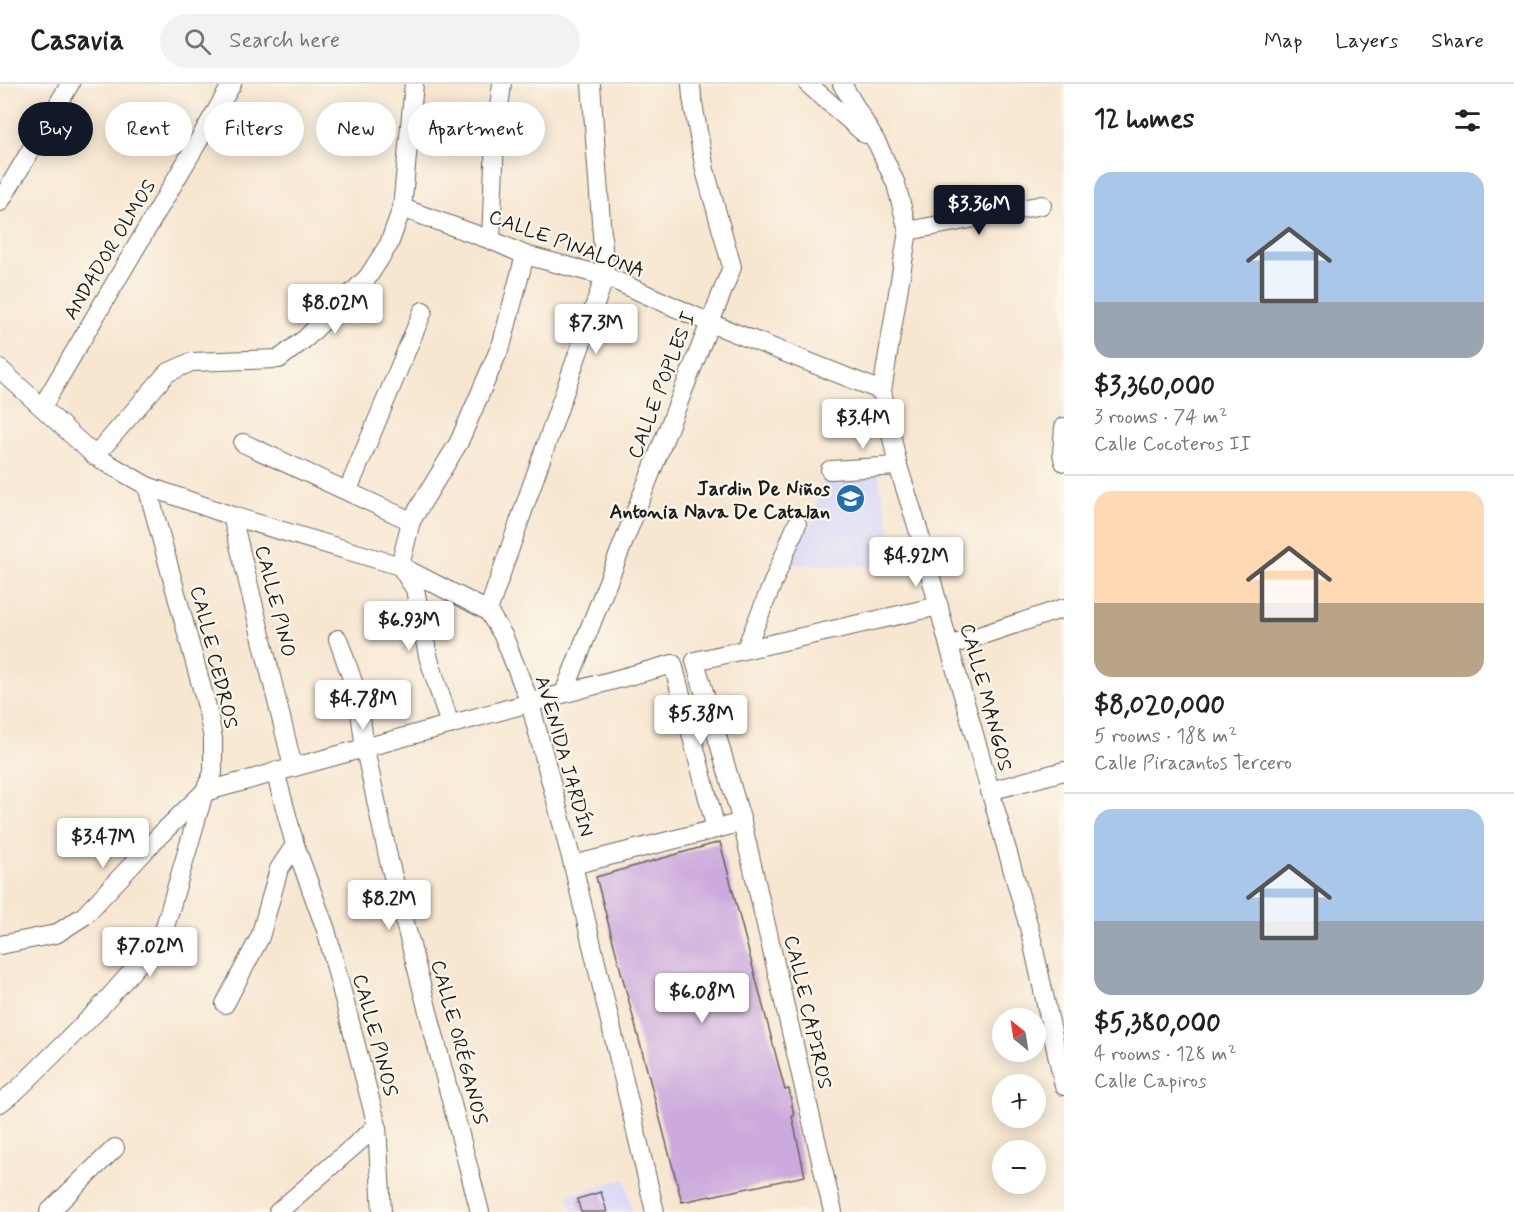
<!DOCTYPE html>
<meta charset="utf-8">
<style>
body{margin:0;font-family:Mynerve,sans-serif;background:#f2f2f2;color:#222;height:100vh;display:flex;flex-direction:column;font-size:22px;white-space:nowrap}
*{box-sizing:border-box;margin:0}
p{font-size:20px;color:#767676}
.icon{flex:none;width:33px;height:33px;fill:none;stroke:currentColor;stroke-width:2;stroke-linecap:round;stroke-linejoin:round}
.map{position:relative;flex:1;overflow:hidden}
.panel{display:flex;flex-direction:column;background:#fff;width:450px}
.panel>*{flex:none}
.hud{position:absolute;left:18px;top:18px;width:570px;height:54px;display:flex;gap:12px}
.needle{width:39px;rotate:330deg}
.controls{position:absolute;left:992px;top:924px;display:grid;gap:12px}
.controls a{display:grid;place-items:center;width:54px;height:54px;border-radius:50%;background:#fff;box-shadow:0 3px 15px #0003;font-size:30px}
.price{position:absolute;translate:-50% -51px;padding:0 14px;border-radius:6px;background:#fff;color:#222;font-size:20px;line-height:39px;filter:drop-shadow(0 2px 3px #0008)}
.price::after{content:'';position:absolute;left:50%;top:36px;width:18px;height:14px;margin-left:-9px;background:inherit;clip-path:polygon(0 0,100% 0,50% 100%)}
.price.selected{background:#111827;color:#fff}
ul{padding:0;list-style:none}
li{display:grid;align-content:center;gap:12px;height:318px;padding:0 30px}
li+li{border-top:2px solid #e0e0e0}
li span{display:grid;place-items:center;height:186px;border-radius:18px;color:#555}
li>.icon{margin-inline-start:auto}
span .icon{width:108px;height:108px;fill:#fffc;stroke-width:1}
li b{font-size:26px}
h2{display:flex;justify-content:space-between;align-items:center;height:72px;padding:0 30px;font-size:26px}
.tag{padding:0 21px;border-radius:27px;background:#fff;box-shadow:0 3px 15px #0003;font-size:21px;line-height:54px}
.tag.selected{background:#111827;color:#fff}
header{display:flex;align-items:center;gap:36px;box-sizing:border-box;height:84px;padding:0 30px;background:#fff;border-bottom:2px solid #e0e0e0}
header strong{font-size:28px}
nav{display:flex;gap:33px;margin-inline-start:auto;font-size:21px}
.search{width:420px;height:54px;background:#f2f2f2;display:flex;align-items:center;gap:15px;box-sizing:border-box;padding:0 21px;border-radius:33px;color:#767676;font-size:22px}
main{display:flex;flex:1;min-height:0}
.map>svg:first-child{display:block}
.built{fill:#d8d7f8}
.building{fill:#cdaadd}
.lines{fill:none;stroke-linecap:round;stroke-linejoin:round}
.minor-casing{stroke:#69635b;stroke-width:20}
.minor{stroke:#fff;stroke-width:18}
.labels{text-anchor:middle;stroke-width:4.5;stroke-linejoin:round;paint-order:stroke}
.street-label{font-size:20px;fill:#1c1c1c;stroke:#fbf7ec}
.poi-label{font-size:20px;font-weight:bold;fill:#1c1c1c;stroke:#fbf7ec;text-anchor:end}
</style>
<header>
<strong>Casavia</strong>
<div class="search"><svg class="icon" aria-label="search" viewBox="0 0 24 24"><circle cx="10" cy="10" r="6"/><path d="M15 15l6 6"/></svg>Search here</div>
<nav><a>Map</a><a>Layers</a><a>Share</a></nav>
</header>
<main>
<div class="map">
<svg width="1064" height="1128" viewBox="0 0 1064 1128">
<rect width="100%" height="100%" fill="#fbf7ec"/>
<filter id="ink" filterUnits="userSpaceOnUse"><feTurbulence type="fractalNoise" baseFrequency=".0167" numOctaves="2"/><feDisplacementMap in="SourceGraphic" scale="12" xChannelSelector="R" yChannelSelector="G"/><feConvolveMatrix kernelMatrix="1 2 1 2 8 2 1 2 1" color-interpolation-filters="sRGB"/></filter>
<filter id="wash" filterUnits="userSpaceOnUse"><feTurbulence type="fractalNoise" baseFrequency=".008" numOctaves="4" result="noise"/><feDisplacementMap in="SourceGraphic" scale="24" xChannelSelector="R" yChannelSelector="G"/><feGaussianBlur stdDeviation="1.35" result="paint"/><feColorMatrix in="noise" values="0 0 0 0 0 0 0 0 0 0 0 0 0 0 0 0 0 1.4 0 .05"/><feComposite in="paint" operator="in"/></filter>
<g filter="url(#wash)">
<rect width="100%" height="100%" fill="#f7e6d0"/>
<!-- built -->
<g class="built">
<path d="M878 389 898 483 785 480 801 440 810 443 826 390Z"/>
<path d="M625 1095 633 1128H573L568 1111Z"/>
</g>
<g id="blocks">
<!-- building -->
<g class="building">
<path d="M720 758 785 1006 789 1005 794 1032H792L805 1092 682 1118 596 793Z"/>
<path d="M601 1108 607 1128H581L577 1115Z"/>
</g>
</g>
</g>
<g filter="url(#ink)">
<use href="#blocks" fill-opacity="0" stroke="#69635b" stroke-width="1.5"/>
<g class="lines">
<defs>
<g id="minor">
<path d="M808 0 865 50"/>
<path d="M842 0 878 61 896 100 908 147 882 307 898 382 919 448 949 562 1030 847 1064 1002"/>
<path d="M0 118 70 0"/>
<path d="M402 124 491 156 525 171 605 192 710 239 882 307"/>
<path d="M908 147 1042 121"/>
<path d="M491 156 495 55 502 0"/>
<path d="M0 285 95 372 147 402 232 432 400 482 488 527 504 553 530 619 573 781 655 1128"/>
<path d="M42 323 232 0"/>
<path d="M1064 343 1062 369 1064 378"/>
<path d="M243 359 411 437"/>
<path d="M95 372 167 289 191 278 279 275 306 254 368 193 389 160 402 124 414 0"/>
<path d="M830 386 898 382"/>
<path d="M348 406 423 227"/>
<path d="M232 432 293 683"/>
<path d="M488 527 605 192 591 0"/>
<path d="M338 555 358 612 365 665 389 777 480 1128"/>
<path d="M949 562 1064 524"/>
<path d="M746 564 797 440"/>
<path d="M564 609 732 183 705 86 692 14 691 0"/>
<path d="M450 641 428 572 415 505 400 482 411 437 459 358 502 259 525 171"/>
<path d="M275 687 295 761 326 846 377 1042 382 1128"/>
<path d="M990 707 1064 687"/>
<path d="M204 708C360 665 517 622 673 580L716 745 742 738"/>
<path d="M573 781 716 745"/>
<path d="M0 861 56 850 84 832 159 752 204 708 213 689V655L207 623 147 402"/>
<path d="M225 920 260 853 279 785 295 761"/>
<path d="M0 1019 17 1006 98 926 162 853 204 709"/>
<path d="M49 1128 115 1064"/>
<path d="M278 1128 377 1042"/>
<path d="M833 1128 742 738 695 577 939 522"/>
</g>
</defs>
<!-- minor casing -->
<use href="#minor" class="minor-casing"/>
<!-- minor -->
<use href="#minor" class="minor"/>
</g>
</g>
<!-- icons -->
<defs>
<symbol id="school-disc" viewBox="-11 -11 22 22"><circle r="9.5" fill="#1f6fb2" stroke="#fbf7ec"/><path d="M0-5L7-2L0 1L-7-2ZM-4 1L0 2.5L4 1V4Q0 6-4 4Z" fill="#fff"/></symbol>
</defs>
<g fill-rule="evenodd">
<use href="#school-disc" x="834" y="398" width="33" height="33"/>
</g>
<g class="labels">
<!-- street labels -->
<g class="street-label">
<text transform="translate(567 159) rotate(20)" y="7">CALLE PINALONA</text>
<text transform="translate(109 165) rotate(-59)" y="7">ANDADOR OLMOS</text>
<text transform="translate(661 301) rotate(-69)" y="7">CALLE POPLES I</text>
<text transform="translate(276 517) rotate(76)" y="7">CALLE PINO</text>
<text transform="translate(215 573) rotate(76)" y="7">CALLE CEDROS</text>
<text transform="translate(987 613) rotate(75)" y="7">CALLE MANGOS</text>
<text transform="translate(565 672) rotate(74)" y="7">AVENIDA JARDÍN</text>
<text transform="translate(809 928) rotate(77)" y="7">CALLE CAPIROS</text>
<text transform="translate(376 951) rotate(75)" y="7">CALLE PINOS</text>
<text transform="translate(460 958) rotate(75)" y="7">CALLE ORÉGANOS</text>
</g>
<!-- poi labels -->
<g class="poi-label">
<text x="830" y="411">Jardin De Niños<tspan x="830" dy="23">Antonia Nava De Catalan</tspan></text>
</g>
</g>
</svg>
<div class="controls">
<a><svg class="needle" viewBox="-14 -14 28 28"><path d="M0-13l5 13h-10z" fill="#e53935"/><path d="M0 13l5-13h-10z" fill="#767676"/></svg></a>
<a>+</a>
<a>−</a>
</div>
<b class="price selected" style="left:979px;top:152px">$3.36M</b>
<b class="price" style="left:335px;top:251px">$8.02M</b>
<b class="price" style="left:596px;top:271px">$7.3M</b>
<b class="price" style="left:863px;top:366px">$3.4M</b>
<b class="price" style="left:916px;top:504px">$4.92M</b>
<b class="price" style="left:409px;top:568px">$6.93M</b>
<b class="price" style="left:363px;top:647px">$4.78M</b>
<b class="price" style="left:701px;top:662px">$5.38M</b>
<b class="price" style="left:103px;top:785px">$3.47M</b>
<b class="price" style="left:389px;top:847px">$8.2M</b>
<b class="price" style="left:150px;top:894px">$7.02M</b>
<b class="price" style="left:702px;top:940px">$6.08M</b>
<div class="hud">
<a class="tag selected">Buy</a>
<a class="tag">Rent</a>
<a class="tag">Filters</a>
<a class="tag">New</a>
<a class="tag">Apartment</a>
</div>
</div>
<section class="panel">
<h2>12 homes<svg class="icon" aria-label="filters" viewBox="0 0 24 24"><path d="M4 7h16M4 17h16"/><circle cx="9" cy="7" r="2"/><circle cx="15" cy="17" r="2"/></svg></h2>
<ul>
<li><span style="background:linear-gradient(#a9c7e8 70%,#9aa5b1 0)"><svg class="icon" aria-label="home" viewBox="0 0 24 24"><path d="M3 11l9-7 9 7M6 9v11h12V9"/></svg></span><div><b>$3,360,000</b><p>3 rooms · 74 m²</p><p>Calle Cocoteros II</p></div></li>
<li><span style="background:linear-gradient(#ffd9b3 60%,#b9a48a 0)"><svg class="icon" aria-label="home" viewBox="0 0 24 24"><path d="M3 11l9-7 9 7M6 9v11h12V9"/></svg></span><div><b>$8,020,000</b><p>5 rooms · 188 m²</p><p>Calle Piracantos Tercero</p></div></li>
<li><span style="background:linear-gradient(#a9c7e8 60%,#9aa5b1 0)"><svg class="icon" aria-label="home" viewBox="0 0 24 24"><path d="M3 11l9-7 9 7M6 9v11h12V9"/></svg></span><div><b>$5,380,000</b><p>4 rooms · 128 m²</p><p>Calle Capiros</p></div></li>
</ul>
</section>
</main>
